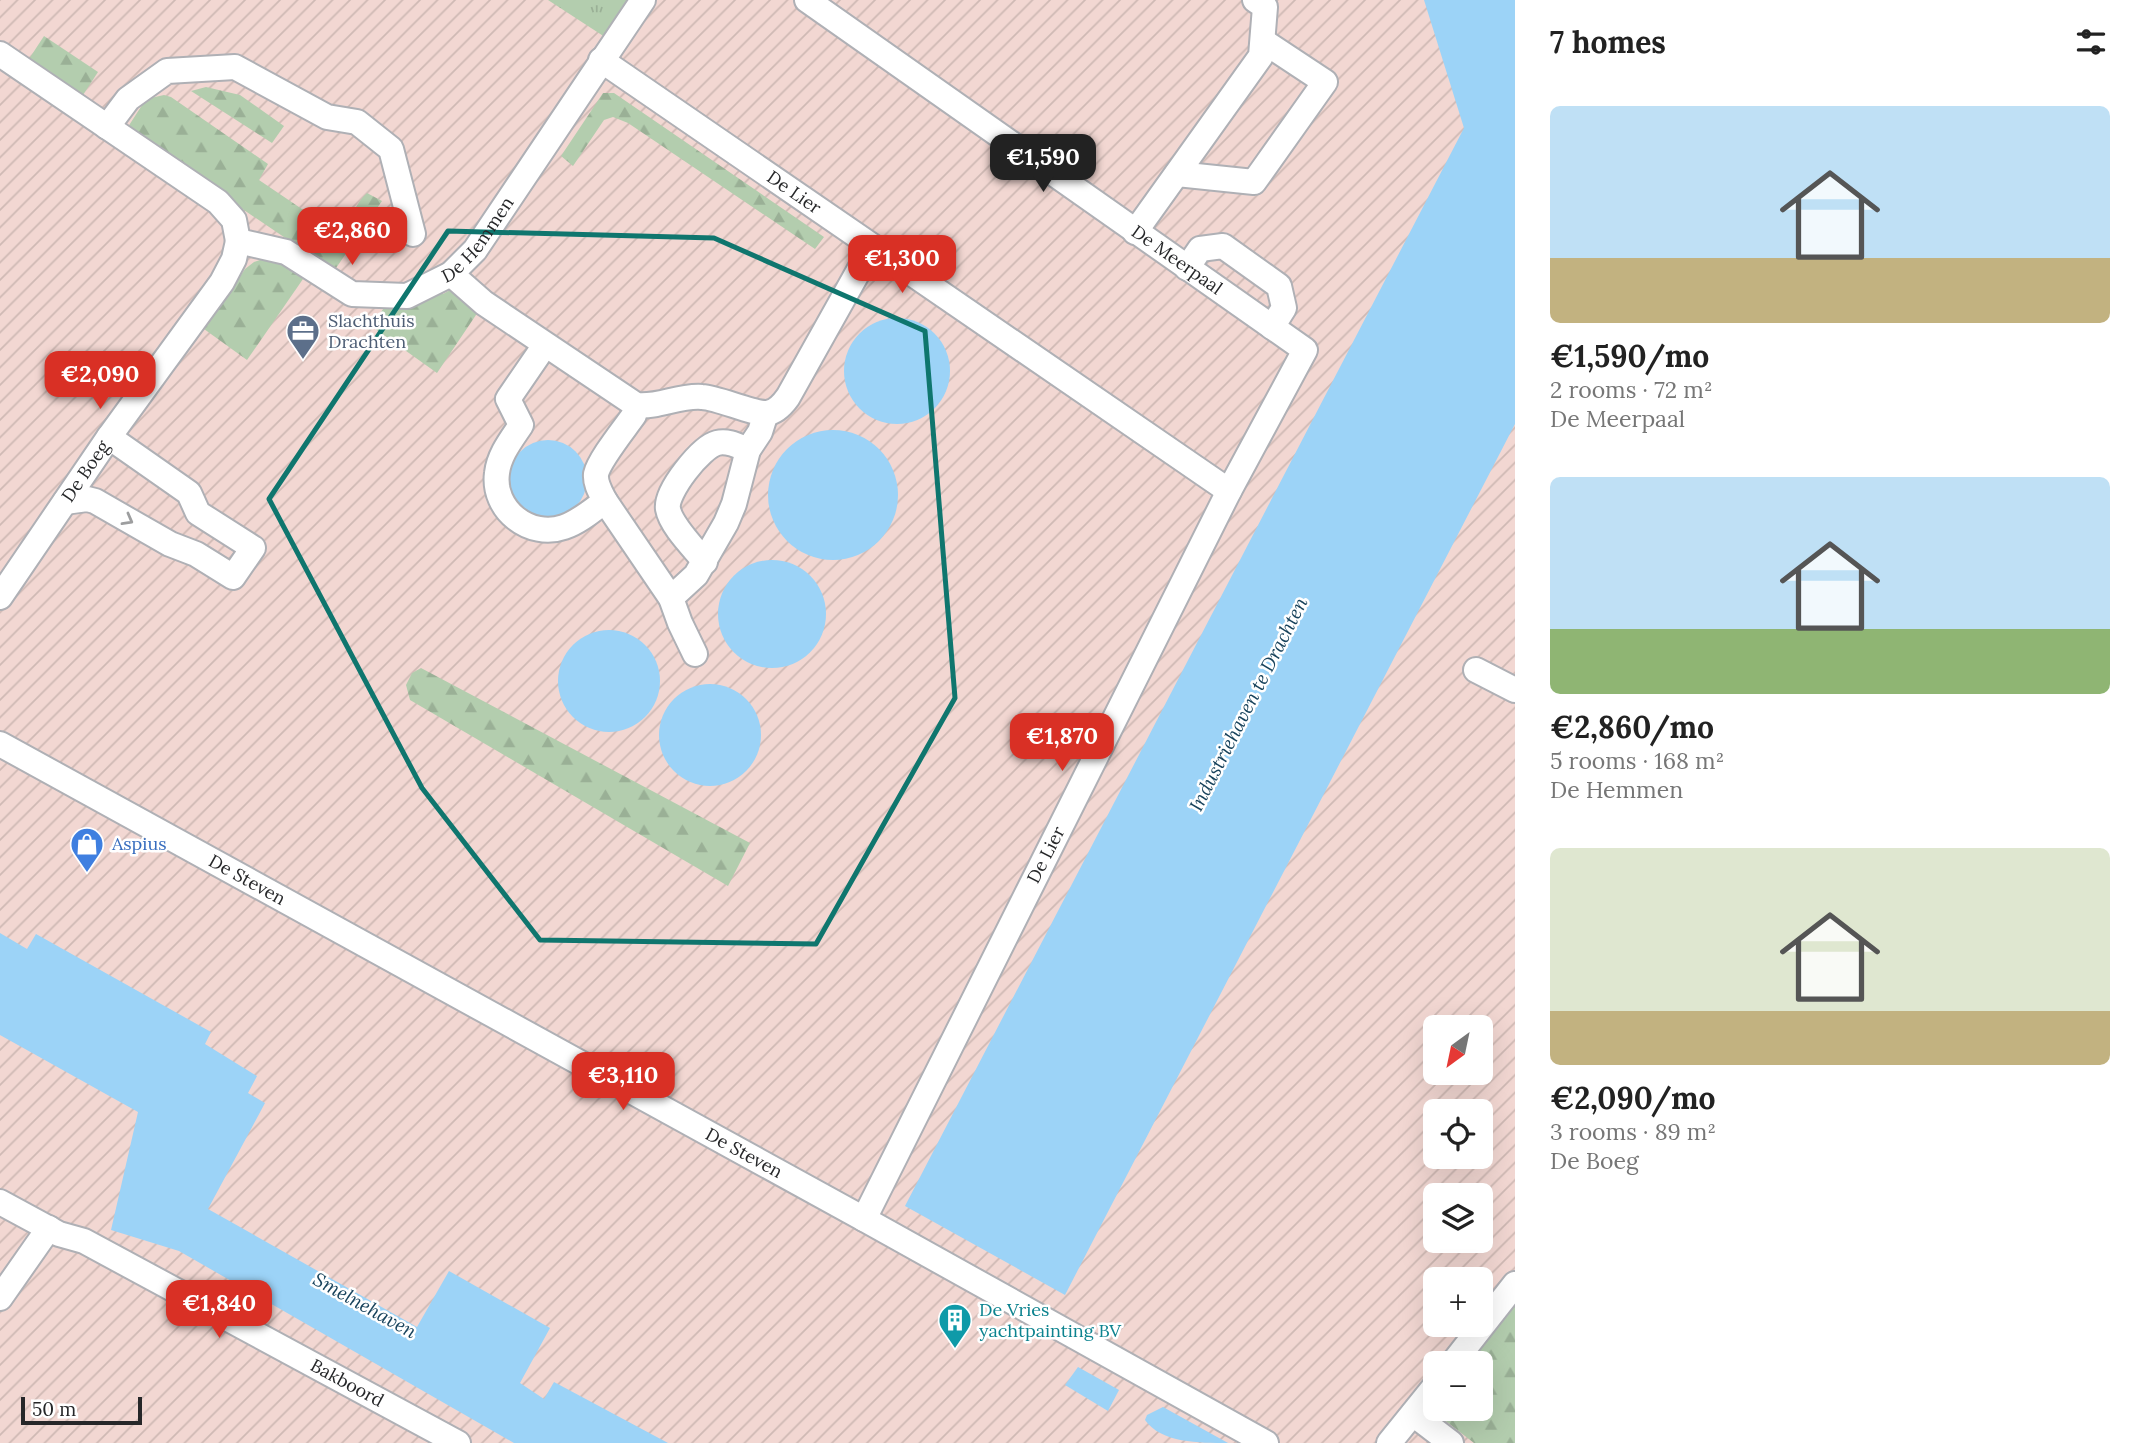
<!DOCTYPE html>
<meta charset="utf-8">
<style>
body{margin:0;font-family:Lora,serif;background:#f2f2f2;color:#222;height:100vh;display:flex;flex-direction:column;font-size:26px;white-space:nowrap}
*{box-sizing:border-box;margin:0}
p{font-size:23px;color:#767676}
.icon{flex:none;width:38px;height:38px;fill:none;stroke:currentColor;stroke-width:2;stroke-linecap:round;stroke-linejoin:round}
.map{position:relative;flex:1;overflow:hidden}
.sheet{display:flex;flex-direction:column;background:#fff;width:630px}
.sheet>*{flex:none}
.needle{width:46px;rotate:213deg}
.tools{position:absolute;left:1423px;top:1015px;display:grid;gap:14px}
.tools a{display:grid;place-items:center;width:70px;height:70px;border-radius:10px;background:#fff;box-shadow:0 7px 28px #0002;font-size:35px}
.scale{position:absolute;left:21px;bottom:18px;width:121px;box-sizing:border-box;padding-left:7px;border:4px solid #262729;border-top:0;font-size:19px;line-height:24px;white-space:nowrap;color:#262729;-webkit-text-stroke:5px #fff;paint-order:stroke}
.price{position:absolute;translate:-50% -60px;padding:0 16px;border-radius:14px;background:#d93025;color:#fff;font-size:23px;line-height:46px;filter:drop-shadow(0 2px 4px #0008)}
.price::after{content:'';position:absolute;left:50%;top:42px;width:21px;height:16px;margin-left:-10px;background:inherit;clip-path:polygon(0 0,100% 0,50% 100%)}
.price.on{background:#222;color:#fff}
ul{padding:0;list-style:none}
li{display:grid;align-content:center;gap:14px;height:371px;padding:0 35px}
li span{display:grid;place-items:center;height:217px;border-radius:10px;color:#555}
li>.icon{margin-inline-start:auto}
span .icon{width:126px;height:126px;fill:#fffc;stroke-width:1}
li b{font-size:30px}
h2{display:flex;justify-content:space-between;align-items:center;height:84px;padding:0 35px;font-size:30px}
main{display:flex;flex:1;min-height:0}
.map>svg:first-child{display:block}
.industrial{fill:url(#industrial-furrows);fill-rule:evenodd}
.grass{fill:url(#grass-tufts)}
.forest{fill:url(#forest-firs)}
.water{fill:#9cd3f7}
.lines{fill:none;stroke-linecap:round;stroke-linejoin:round}
.minor-casing{stroke:#afb0b5;stroke-width:28}
.minor{stroke:#fff;stroke-width:24}
.oneway{stroke:#9d9e9f}
.marked{fill:none;stroke:#0f766e;stroke-width:5;stroke-linejoin:round}
.labels{text-anchor:middle;stroke-width:5;stroke-linejoin:round;paint-order:stroke}
.street-label{font-size:18px;fill:#262729;stroke:#fff}
.service-label{font-size:18px;fill:#4e5e75;stroke:#fff;text-anchor:start}
.shop-label{font-size:18px;fill:#366cbe;stroke:#fff;text-anchor:start}
.culture-label{font-size:18px;fill:#0d838f;stroke:#fff;text-anchor:start}
.water-label{font-size:19px;font-style:italic;fill:#18435c;stroke:#fff}
</style>
<main>
<div class="map">
<svg width="1515" height="1443" viewBox="0 0 1515 1443">
<defs>
<pattern id="industrial-furrows" width="10" height="10" patternUnits="userSpaceOnUse" patternTransform="scale(1.75)"><rect width="10" height="10" fill="#f2d7d2"/><path d="M-1 1l2-2M0 10L10 0M9 11l2-2" fill="none" stroke="#cfb9b4"/></pattern>
<pattern id="grass-tufts" width="24" height="20" patternUnits="userSpaceOnUse" patternTransform="scale(1.75)"><rect width="24" height="20" fill="#b3cdae"/><path d="M3 7l-1-3M5 7V3M7 7l1-3M15 17l-1-3M17 17v-4M19 17l1-3" fill="none" stroke="#9ab096"/></pattern>
<pattern id="forest-firs" width="22" height="20" patternUnits="userSpaceOnUse" patternTransform="scale(1.75)"><rect width="22" height="20" fill="#b3cdae"/><path d="M5 1l3.5 6h-7zM16 11l3.5 6h-7z" fill="#9ab096"/></pattern>
</defs>
<rect width="100%" height="100%" fill="#e6e8ee"/>
<!-- industrial -->
<path class="industrial" d="M0 0H1515V1443H0ZM1435 1027H1480V1073H1435ZM1435 1111H1480V1157H1435ZM1435 1195H1480V1241H1435ZM1435 1279H1480V1325H1435ZM1435 1363H1480V1409H1435Z"/>
<!-- grass -->
<path class="grass" d="M548 0H639L611 41Z"/>
<!-- forest -->
<g class="forest">
<path d="M44 36 98 72 81 98 27 62Z"/>
<path d="M206 87 240 95 284 126 272 143 191 91Z"/>
<path d="M603 93H614L824 237 815 249 628 123 613 117 604 120 573 166 561 156Z"/>
<path d="M164 95 171 97 268 164 259 180 333 230 343 229C352 218 356 202 367 193L382 201 334 271 126 130 146 99Z"/>
<path d="M260 260H276L303 279 247 360 204 329 245 269 254 262Z"/>
<path d="M450 290 480 309 437 373 371 326 386 305 441 291 443 294Z"/>
<path d="M421 668 750 843 728 886 410 700 406 685 412 673Z"/>
<path d="M1515 1298V1443H1474L1429 1408 1435 1400V1409H1480V1363H1464Z"/>
</g>
<!-- water -->
<g class="water">
<path d="M1424 0H1515V424L1065 1295 905 1206 1464 128Z"/>
<circle cx="897" cy="371" r="53"/>
<circle cx="833" cy="495" r="65"/>
<circle cx="548" cy="479" r="39"/>
<circle cx="772" cy="614" r="54"/>
<circle cx="609" cy="681" r="51"/>
<circle cx="710" cy="735" r="51"/>
<path d="M0 933 27 949 36 934 211 1032 205 1044 257 1076 248 1093 265 1103 208 1209 417 1327 449 1271 550 1328 520 1383 544 1399 554 1382 668 1443H514L179 1251 111 1230 138 1112 0 1035Z"/>
<path d="M1078 1367 1119 1390 1108 1411 1065 1385Z"/>
<path d="M1163 1407 1228 1443C1199 1443 1161 1443 1145 1420L1147 1415Z"/>
</g>
<g class="lines">
<defs>
<g id="minor">
<path id="s1" d="M807 0 1305 350 1229 491 864 1219"/>
<path id="s2" d="M0 54 218 202 234 220 238 241 286 252 352 294 407 296 451 274 475 250 643 0"/>
<path id="s3" d="M601 60 1229 491"/>
<path d="M107 127 128 99 167 71 235 67 327 117 357 122 391 149 413 234"/>
<path d="M1177 174 1254 182 1325 82 1263 41"/>
<path d="M1135 232 1261 56 1265 7 1255 0"/>
<path d="M1187 268 1200 249 1223 246 1279 286 1284 308 1272 327"/>
<path d="M451 274 484 303 636 405C658 408 679 395 702 397 719 398 753 414 767 413 776 412 783 404 788 397L872 247"/>
<path d="M545 345 508 399 521 425C511 440 499 455 497 473 492 510 530 539 564 527 579 522 593 510 605 501 601 493 595 484 596 474 599 460 625 428 634 415L636 405"/>
<path d="M605 501 671 598 680 623 695 654"/>
<path d="M65 502 87 499 95 501 170 544 196 554 233 577 253 548 198 513 189 493 109 437"/>
<path d="M705 562C695 549 671 526 668 509 665 492 701 447 717 443 728 440 738 446 748 450"/>
<path id="s4" d="M0 597 109 437 222 282 234 259 238 241"/>
<path d="M671 598 696 575 726 523 734 504 748 450 760 432 766 413"/>
<path d="M1476 670 1515 690"/>
<path id="s5" d="M0 744 864 1219 1266 1443"/>
<path id="s6" d="M0 1202 59 1234 84 1241 458 1443"/>
<path d="M0 1298 49 1228"/>
<path d="M1453 1363 1515 1284"/>
<path d="M1413 1414 1451 1443"/>
<path d="M1389 1443 1435 1386"/>
</g>
</defs>
<!-- minor casing -->
<use href="#minor" class="minor-casing"/>
<!-- minor -->
<use href="#minor" class="minor"/>
</g>
<!-- one-way arrows -->
<defs><path id="oneway-chevron" d="M-2-3.5L2.5 0L-2 3.5" fill="none" stroke-width="1.6" stroke-linecap="round" stroke-linejoin="round" transform="scale(1.75)"/></defs>
<use class="oneway" href="#oneway-chevron" transform="translate(128 520) rotate(29)"/>
<!-- marked area -->
<path class="marked" d="M448 231 714 238 925 331 955 698 816 944 540 940 422 788 269 499Z"/>
<!-- icons -->
<defs>
<symbol id="office-pin" viewBox="-11 -11 22 30"><path d="M0 17L-7.5 6A9.5 9.5 0 1 1 7.5 6Z" fill="#5c6f8a" stroke="#fff"/><path d="M-6-3h4V-5.5h4V-3h4V5H-6ZM-1-4.5V-3h2v-1.5ZM-6 0V1H6V0Z" fill="#fff"/></symbol>
<symbol id="shop-pin" viewBox="-11 -11 22 30"><path d="M0 17L-7.5 6A9.5 9.5 0 1 1 7.5 6Z" fill="#3f7fe0" stroke="#fff"/><path d="M-5-2.5h2.3a2.7 3.5 0 0 1 5.4 0H5L5.5 6h-11ZM-1.5-2.5h3a1.5 2.3 0 0 0-3 0Z" fill="#fff"/></symbol>
<symbol id="building-pin" viewBox="-11 -11 22 30"><path d="M0 17L-7.5 6A9.5 9.5 0 1 1 7.5 6Z" fill="#0f9aa8" stroke="#fff"/><path d="M-4-6H4V6H1V3H-1V6H-4ZM-2.5-4.3h1.7v1.8h-1.7ZM.8-4.3h1.7v1.8H.8ZM-2.5-1h1.7V.8h-1.7ZM.8-1h1.7V.8H.8Z" fill="#fff"/></symbol>
</defs>
<g fill-rule="evenodd">
<use href="#office-pin" x="284" y="312" width="38" height="52"/>
<use href="#shop-pin" x="68" y="825" width="38" height="52"/>
<use href="#building-pin" x="936" y="1301" width="38" height="52"/>
</g>
<g class="labels">
<!-- street labels -->
<g class="street-label">
<text dy="6" stroke="none"><textPath href="#s3" startOffset="234">De Lier</textPath></text>
<text dy="6" stroke="none"><textPath href="#s2" startOffset="584">De Hemmen</textPath></text>
<text dy="6" stroke="none"><textPath href="#s1" startOffset="452">De Meerpaal</textPath></text>
<text dy="6" stroke="none"><textPath href="#s4" startOffset="152">De Boeg</textPath></text>
<text transform="translate(1046 855) rotate(-63)" y="6">De Lier</text>
<text dy="6" stroke="none"><textPath href="#s5" startOffset="282">De Steven</textPath></text>
<text dy="6" stroke="none"><textPath href="#s5" startOffset="849">De Steven</textPath></text>
<text dy="6" stroke="none"><textPath href="#s6" startOffset="392">Bakboord</textPath></text>
</g>
<!-- service labels -->
<g class="service-label">
<text x="328" y="327">Slachthuis<tspan x="328" dy="21">Drachten</tspan></text>
</g>
<!-- shop labels -->
<g class="shop-label">
<text x="112" y="850">Aspius</text>
</g>
<!-- culture labels -->
<g class="culture-label">
<text x="979" y="1316">De Vries<tspan x="979" dy="21">yachtpainting BV</tspan></text>
</g>
<!-- water labels -->
<g class="water-label">
<text transform="translate(1248 704) rotate(-63)" y="7">Industriehaven te Drachten</text>
<text transform="translate(365 1305) rotate(29)" y="7">Smelnehaven</text>
</g>
</g>
</svg>
<div class="tools">
<a><svg class="needle" viewBox="-14 -14 28 28"><path d="M0-13l5 13h-10z" fill="#e53935"/><path d="M0 13l5-13h-10z" fill="#767676"/></svg></a>
<a><svg class="icon" aria-label="locate" viewBox="0 0 24 24"><circle cx="12" cy="12" r="6"/><path d="M12 2v4M12 18v4M2 12h4M18 12h4"/></svg></a>
<a><svg class="icon" aria-label="layers" viewBox="0 0 24 24"><path d="M12 4l9 5-9 5-9-5zM3 14l9 5 9-5"/></svg></a>
<a>+</a>
<a>−</a>
</div>
<div class="scale">50 m</div>
<b class="price on" style="left:1043px;top:194px">€1,590</b>
<b class="price" style="left:352px;top:267px">€2,860</b>
<b class="price" style="left:902px;top:295px">€1,300</b>
<b class="price" style="left:100px;top:411px">€2,090</b>
<b class="price" style="left:1062px;top:773px">€1,870</b>
<b class="price" style="left:623px;top:1112px">€3,110</b>
<b class="price" style="left:219px;top:1340px">€1,840</b>
</div>
<section class="sheet">
<h2>7 homes<svg class="icon" aria-label="filters" viewBox="0 0 24 24"><path d="M4 7h16M4 17h16"/><circle cx="9" cy="7" r="2"/><circle cx="15" cy="17" r="2"/></svg></h2>
<ul>
<li><span style="background:linear-gradient(#bfe0f5 70%,#c2b280 0)"><svg class="icon" aria-label="home" viewBox="0 0 24 24"><path d="M3 11l9-7 9 7M6 9v11h12V9"/></svg></span><div><b>€1,590/mo</b><p>2 rooms · 72 m²</p><p>De Meerpaal</p></div></li>
<li><span style="background:linear-gradient(#bfe0f5 70%,#8fb573 0)"><svg class="icon" aria-label="home" viewBox="0 0 24 24"><path d="M3 11l9-7 9 7M6 9v11h12V9"/></svg></span><div><b>€2,860/mo</b><p>5 rooms · 168 m²</p><p>De Hemmen</p></div></li>
<li><span style="background:linear-gradient(#dfe7d0 75%,#c2b280 0)"><svg class="icon" aria-label="home" viewBox="0 0 24 24"><path d="M3 11l9-7 9 7M6 9v11h12V9"/></svg></span><div><b>€2,090/mo</b><p>3 rooms · 89 m²</p><p>De Boeg</p></div></li>
</ul>
</section>
</main>
